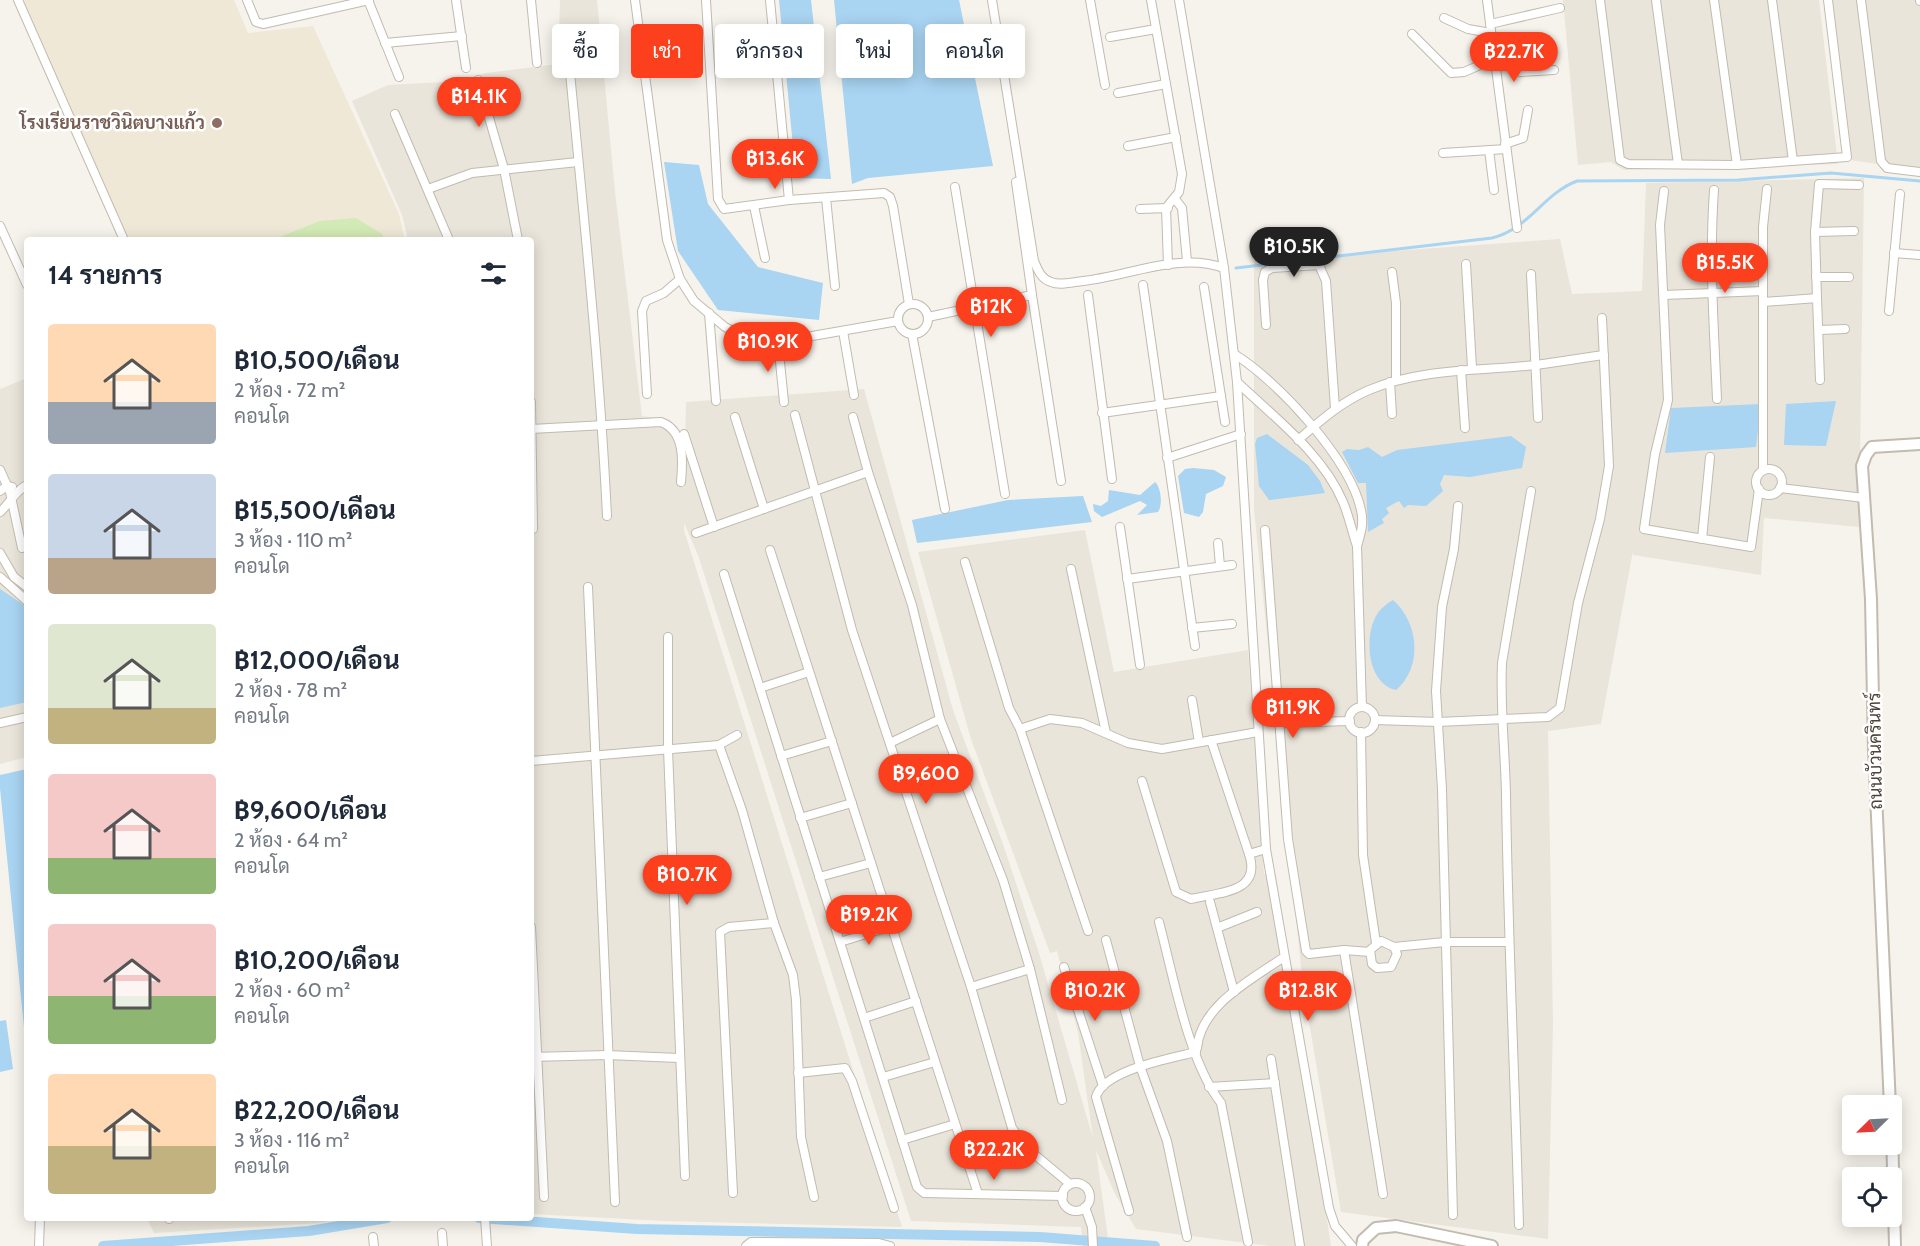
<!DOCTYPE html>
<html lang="th">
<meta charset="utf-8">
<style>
body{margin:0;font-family:Cabin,Sarabun,sans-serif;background:#f6f6f7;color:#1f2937;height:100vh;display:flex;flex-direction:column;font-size:22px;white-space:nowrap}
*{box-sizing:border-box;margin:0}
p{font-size:20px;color:#747a83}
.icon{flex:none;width:33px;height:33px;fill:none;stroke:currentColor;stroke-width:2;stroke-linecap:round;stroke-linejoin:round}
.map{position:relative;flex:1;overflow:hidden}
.sheet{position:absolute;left:24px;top:237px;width:510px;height:984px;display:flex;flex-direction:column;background:#fff;border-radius:6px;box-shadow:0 3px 15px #0003}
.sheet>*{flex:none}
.guide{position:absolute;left:552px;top:24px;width:570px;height:54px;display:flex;gap:12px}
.needle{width:39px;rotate:246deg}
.buttons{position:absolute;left:1842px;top:1095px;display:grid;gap:12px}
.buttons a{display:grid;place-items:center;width:60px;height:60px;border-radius:6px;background:#fff;box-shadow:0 3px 15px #0003;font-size:30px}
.price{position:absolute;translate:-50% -51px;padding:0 14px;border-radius:21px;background:#fc3f1d;color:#fff;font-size:20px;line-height:39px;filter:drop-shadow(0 2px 3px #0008)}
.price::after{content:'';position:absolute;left:50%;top:36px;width:18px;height:14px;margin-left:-9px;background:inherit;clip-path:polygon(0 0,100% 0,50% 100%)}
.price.active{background:#222;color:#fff}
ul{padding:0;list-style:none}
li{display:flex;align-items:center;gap:18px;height:150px;padding:0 24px}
li span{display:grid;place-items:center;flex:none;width:168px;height:120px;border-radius:6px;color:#555}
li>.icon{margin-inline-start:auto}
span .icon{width:72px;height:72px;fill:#fffc;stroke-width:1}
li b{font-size:26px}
h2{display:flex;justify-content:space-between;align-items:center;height:72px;padding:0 24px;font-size:26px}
.chip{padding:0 21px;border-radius:6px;background:#fff;box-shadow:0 3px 15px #0003;font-size:21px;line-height:54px}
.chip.active{background:#fc3f1d;color:#fff}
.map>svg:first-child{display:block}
.residential{fill:#eae5da}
.education{fill:#efe8d6}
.green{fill:#d2eab5}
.water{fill:#a9d4f2}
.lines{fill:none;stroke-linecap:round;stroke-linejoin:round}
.stream{stroke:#a9d4f2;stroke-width:3}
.canal{stroke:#a9d4f2;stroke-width:10}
.minor-casing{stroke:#c2bbae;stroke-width:10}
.tertiary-casing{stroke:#c2bbae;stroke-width:14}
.minor{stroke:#fff;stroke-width:8}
.tertiary{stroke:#fff;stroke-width:10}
.education-dot{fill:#8d6e63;stroke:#fff;stroke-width:2}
.labels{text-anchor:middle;stroke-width:5;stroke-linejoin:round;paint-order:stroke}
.education-label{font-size:18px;font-weight:bold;fill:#785e54;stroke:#fff;text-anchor:end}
.street-label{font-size:18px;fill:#4b4439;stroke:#fff}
</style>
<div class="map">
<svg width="1920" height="1246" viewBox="0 0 1920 1246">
<rect width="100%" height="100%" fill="#f6f3ec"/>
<!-- residential -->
<g class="residential">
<path d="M560 0H597L615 192 642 416 670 420 678 429 685 447 686 402 864 389 953 710 1003 844 1038 950 1093 1138 1078 1033 1057 951 1050 953 971 739 918 552 1085 530 1114 672 1248 650 1264 874 1275 871 1331 1246H1270L1136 1229 1114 1192 1096 1150 1109 1246H1083L1081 1227 911 1221 698 555 684 523V530L902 1227 665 1221 531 1214V240H408L402 215 352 101 388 85 460 81 486 73 558 64Z"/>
<path d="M1563 0H1819L1838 164 1624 170 1611 162 1578 165Z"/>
<path d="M1825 0H1920V170L1843 159Z"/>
<path d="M1864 178 1859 527 1764 518 1761 575 1633 555V551L1601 724 1548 731 1553 1024 1548 1239 1341 1212 1303 986 1254 509V261L1560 239 1572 294 1642 291 1646 183Z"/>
<path d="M27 378V757L0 764V389Z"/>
<path d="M147 1218H342L319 1223 154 1233Z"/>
</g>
<!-- education -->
<path class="education" d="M22 0H234L248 33 313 26 399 214 405 240H129Z"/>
<!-- green -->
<path class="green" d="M356 218 382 234 385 240H272L320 221Z"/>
<!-- water -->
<g class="water">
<path d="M779 0H811L831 179 796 178Z"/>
<path d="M834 0H959L993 166 868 178 852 184Z"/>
<path d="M664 162 699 165 708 204 758 267 823 283 819 320 718 310 678 251Z"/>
<path d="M1836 401 1826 446 1784 445 1786 404Z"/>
<path d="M1761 404 1756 447 1665 453 1671 408Z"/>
<path d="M1267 434 1308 465 1320 481 1325 493 1269 500 1259 486 1255 444 1257 438Z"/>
<path d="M1511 436 1526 447 1522 468 1470 477 1444 475 1440 484 1443 491 1426 506 1408 505 1404 508 1399 501 1386 508 1389 513 1382 519 1384 523 1368 532 1366 483H1358L1342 452 1347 449 1359 450 1368 447 1382 457 1397 450Z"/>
<path d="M1193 468 1214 470 1226 477 1223 486 1206 494 1203 512 1199 517 1184 513 1178 476 1185 469Z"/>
<path d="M1155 482C1161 487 1163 505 1158 512L1137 515 1147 505 1140 501 1102 517 1094 511 1093 504 1101 506 1108 501 1109 490 1140 495Z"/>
<path d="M1083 496 1092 522 917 543 912 520 1008 500Z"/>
<path d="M0 589 27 607V702L0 708Z"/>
<path d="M1393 600C1419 623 1423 667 1396 690 1367 684 1364 637 1376 616 1380 609 1386 604 1393 600Z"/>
<path d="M27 769V1057L0 788V775Z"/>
<path d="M6 1020 13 1069 0 1072V1021Z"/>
</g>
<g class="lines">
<!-- stream -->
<path class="stream" d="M1236 268 1492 238C1529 229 1543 194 1577 181L1738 180 1831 173 1920 181"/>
<!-- canal -->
<g class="canal">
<path d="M479 1218 637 1229 1040 1237 1155 1246"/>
<path d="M103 1246 309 1231 387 1218"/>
</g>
<defs>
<g id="minor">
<path d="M18 0 124 240"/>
<path d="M247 0 256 22 263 24 369 0"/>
<path d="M368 0 399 77"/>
<path d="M456 0 466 68"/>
<path d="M531 0 537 63"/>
<path d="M635 0 667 240 680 279 694 301 725 327 750 339 778 342 898 321"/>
<path d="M706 0 718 199 724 209 789 200 884 193 890 197 893 206 909 304"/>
<path d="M770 0 789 200"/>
<path d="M992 0 1034 261C1038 270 1041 279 1051 282 1060 286 1073 282 1083 281 1129 276 1178 252 1224 268"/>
<path d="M1090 0 1105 85"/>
<path d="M1151 0 1182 174 1179 192 1166 208 1168 265"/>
<path d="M1179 0 1224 268 1237 382 1266 849 1329 1208 1335 1226 1352 1246"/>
<path d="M1487 0 1517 228"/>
<path d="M1600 0 1620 160 1628 164 1737 165 1847 157 1828 0"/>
<path d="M1656 0 1678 164"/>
<path d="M1714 0 1737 165"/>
<path d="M1772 0 1793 161"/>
<path d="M1861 0 1881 161 1887 168 1920 172"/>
<path d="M1920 0V1"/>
<path d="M1444 18 1468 29 1491 33"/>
<path d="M1490 24 1560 8"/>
<path d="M566 30C581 192 599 353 607 516"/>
<path d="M1412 34 1451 73 1464 72 1494 59"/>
<path d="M1110 37 1156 29"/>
<path d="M1492 42 1507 44 1514 66 1520 72 1554 70"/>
<path d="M385 43 462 36"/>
<path d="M478 80 504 169 518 240"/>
<path d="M1118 93 1166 84"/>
<path d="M395 114 449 240"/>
<path d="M1505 144 1523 138 1528 110"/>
<path d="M1128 146 1176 137"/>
<path d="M1489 150 1494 190"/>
<path d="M1443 153 1506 149"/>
<path d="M1016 182 1032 295"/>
<path d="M955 187 1005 494"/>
<path d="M428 189 472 173 578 162"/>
<path d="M1714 190C1709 260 1714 329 1717 399"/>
<path d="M1664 191 1660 225 1668 400 1655 454 1644 529 1751 547 1759 489"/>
<path d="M826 198 835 286"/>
<path d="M1175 199 1182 208 1187 261"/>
<path d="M754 206 765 258"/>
<path d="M1140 209 1168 208"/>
<path d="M0 226 27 285"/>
<path d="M1815 232 1854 231"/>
<path d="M1894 253 1920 255"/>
<path d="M1466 264 1472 368"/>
<path d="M1392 272 1396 303V380"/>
<path d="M1531 274 1538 418"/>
<path d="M1816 277H1849"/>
<path d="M1143 285 1195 646"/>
<path d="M1204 287 1225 422"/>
<path d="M1763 291V227L1767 189"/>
<path d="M1088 295 1112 479"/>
<path d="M1664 295 1763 291V470"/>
<path d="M1817 298 1815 232 1819 184 1859 185"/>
<path d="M1763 302 1817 298 1820 380"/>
<circle cx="913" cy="319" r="15"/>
<path d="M1889 311 1900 194"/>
<path d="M709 313 716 401"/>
<path d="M928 317 1032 295 1061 481"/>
<path d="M1266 325 1263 280 1265 272 1272 268 1319 265 1326 281 1335 408"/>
<path d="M1820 330 1845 329"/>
<path d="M843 331 854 395"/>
<path d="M912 334 945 509"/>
<path d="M778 342 784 402"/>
<path d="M1234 354C1277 380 1350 459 1361 510 1364 523 1361 533 1357 546L1362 707"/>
<path d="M1461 370 1465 428"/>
<path d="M1237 382C1274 417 1323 454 1343 502 1349 516 1352 532 1357 546"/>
<path d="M1390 382 1392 414"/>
<path d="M647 394 642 311 646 301 664 293 680 279"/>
<path d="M531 402 533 529"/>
<path d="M1102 413 1221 396"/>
<path d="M795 415 852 630 971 987 1012 1128 1028 1149 1070 1184"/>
<path d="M735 417 764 509"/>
<path d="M853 417 868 472 912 605 940 719 1003 880 1030 969 1062 1100"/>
<path d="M531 429 661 422C685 431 683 461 681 482"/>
<path d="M684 434 714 527"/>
<path d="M1298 440C1320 421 1341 402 1369 390 1421 368 1480 371 1536 365 1559 362 1582 358 1604 355"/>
<path d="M1167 458 1241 434"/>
<circle cx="1769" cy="482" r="13"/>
<path d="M0 470 10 492 22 548"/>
<path d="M1780 488 1864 498"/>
<path d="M0 491 7 486 12 487"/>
<path d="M0 512C10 503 16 490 27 485"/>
<path d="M1120 527 1140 665"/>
<path d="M1265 530 1288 839 1306 951 1309 954 1344 950 1370 952"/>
<path d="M696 533 868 472"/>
<path d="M1702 539 1710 457"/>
<path d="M1218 543 1220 566"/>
<path d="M770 550 978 1194"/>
<path d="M0 553 14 577 27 587"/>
<path d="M965 562 1009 708 1020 729 1088 931"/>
<path d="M1071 569 1106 733"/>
<path d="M724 574 917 1187 924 1193 1063 1196"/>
<path d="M0 577 27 601"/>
<path d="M1127 579 1232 565"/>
<path d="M588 587 615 1202"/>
<path d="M1192 628 1232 624"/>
<path d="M668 637V749L685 1176"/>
<path d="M760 688 809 672"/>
<path d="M1192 700 1199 742"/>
<circle cx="1362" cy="720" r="13"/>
<path d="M1375 720 1438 722 1548 717 1560 708 1578 603 1600 519 1609 466 1602 318"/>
<path d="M0 723 27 717"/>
<path d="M1279 723 1350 721"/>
<path d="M1020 729 1050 719 1082 723 1128 743 1162 749 1258 732"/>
<path d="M1361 732 1363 855 1376 943"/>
<path d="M1211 740 1249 854"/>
<path d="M892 742 940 719"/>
<path d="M719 745 742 810 774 923 793 975 796 1000 801 1137 814 1197"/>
<path d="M781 756 832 741"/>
<path d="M531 761 719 745 737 735"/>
<path d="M1142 781 1176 892 1191 899C1220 892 1262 893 1249 854L1266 849"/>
<path d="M800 818 852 803"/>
<path d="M819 877 871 863"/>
<path d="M1210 902 1234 992"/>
<path d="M1159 922C1173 974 1188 1061 1221 1103L1248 1242"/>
<path d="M531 927 544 1197"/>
<path d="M1217 928 1257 912"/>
<path d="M1106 940 1140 1066 1167 1141 1187 1237"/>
<path d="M840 942 892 926"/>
<path d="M1394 947 1397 954 1391 967 1377 968 1372 964 1370 950 1381 941 1394 947 1445 942H1508"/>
<path d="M1344 950 1383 1194"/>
<path d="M1064 967 1103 1086"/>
<path d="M971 987 1030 969"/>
<path d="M864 1018 916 1001"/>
<path d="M1197 1048C1201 1005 1251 980 1284 957"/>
<path d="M531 1057 607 1055 679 1058"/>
<path d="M1271 1059 1300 1246"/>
<path d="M798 1073 845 1068 852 1081 894 1208"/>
<path d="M883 1077 935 1062"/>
<path d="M1209 1087 1275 1083"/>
<path d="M902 1140 955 1124"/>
<circle cx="1076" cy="1197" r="14"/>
<path d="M733 1193 720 932 729 927 774 923"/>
<path d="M1085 1207 1092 1227 1093 1246"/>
<path d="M1129 1211 1096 1097C1103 1070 1172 1058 1196 1052"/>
<path d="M1453 1215 1442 789 1436 691 1442 607 1454 549 1458 506"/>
<path d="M169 1218V1219"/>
<path d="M485 1218 487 1246"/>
<path d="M1519 1225C1515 1082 1508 938 1506 794 1505 750 1500 707 1502 663L1531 491"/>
<path d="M442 1233 443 1246"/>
<path d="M373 1237 374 1246"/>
<path d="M39 1246 40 1218"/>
<path d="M746 1246 751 1242 879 1243 890 1246"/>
</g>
<g id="tertiary">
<path d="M1890 1106 1874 750 1871 599 1862 466 1866 455 1872 447 1920 444"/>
<path d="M1892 1131 1895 1246"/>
<path d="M1362 1246 1363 1240 1376 1228 1396 1226 1492 1246"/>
</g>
</defs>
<!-- minor casing -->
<use href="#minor" class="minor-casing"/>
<!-- tertiary casing -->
<use href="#tertiary" class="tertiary-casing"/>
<!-- minor -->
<use href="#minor" class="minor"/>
<!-- tertiary -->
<use href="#tertiary" class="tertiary"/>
</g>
<!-- markers -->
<circle class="education-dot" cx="217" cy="123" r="6"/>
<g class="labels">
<!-- education labels -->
<g class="education-label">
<text x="205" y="129">โรงเรียนราชวินิตบางแก้ว</text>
</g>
<!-- street labels -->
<g class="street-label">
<text transform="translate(1875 751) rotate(-91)" y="6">ถนนบัวนครินทร์</text>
</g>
</g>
</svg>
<div class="buttons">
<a><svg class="needle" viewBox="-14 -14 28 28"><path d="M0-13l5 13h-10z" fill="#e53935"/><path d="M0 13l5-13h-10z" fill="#747a83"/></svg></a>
<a><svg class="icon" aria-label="locate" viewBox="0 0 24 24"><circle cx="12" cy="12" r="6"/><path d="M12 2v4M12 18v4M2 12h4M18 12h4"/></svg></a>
</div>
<b class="price" style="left:1514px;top:83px">฿22.7K</b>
<b class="price" style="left:479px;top:128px">฿14.1K</b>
<b class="price" style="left:775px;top:190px">฿13.6K</b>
<b class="price active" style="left:1294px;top:278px">฿10.5K</b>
<b class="price" style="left:1725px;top:294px">฿15.5K</b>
<b class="price" style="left:991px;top:338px">฿12K</b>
<b class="price" style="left:768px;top:373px">฿10.9K</b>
<b class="price" style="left:1293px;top:739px">฿11.9K</b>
<b class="price" style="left:926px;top:805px">฿9,600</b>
<b class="price" style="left:687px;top:906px">฿10.7K</b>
<b class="price" style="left:869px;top:946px">฿19.2K</b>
<b class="price" style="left:1095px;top:1022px">฿10.2K</b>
<b class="price" style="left:1308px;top:1022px">฿12.8K</b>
<b class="price" style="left:994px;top:1181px">฿22.2K</b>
<div class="guide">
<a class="chip">ซื้อ</a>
<a class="chip active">เช่า</a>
<a class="chip">ตัวกรอง</a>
<a class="chip">ใหม่</a>
<a class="chip">คอนโด</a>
</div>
<section class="sheet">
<h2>14 รายการ<svg class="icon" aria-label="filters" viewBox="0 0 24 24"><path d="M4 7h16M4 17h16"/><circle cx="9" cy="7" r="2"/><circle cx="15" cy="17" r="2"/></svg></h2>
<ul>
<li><span style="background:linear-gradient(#ffd9b3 65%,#9aa5b1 0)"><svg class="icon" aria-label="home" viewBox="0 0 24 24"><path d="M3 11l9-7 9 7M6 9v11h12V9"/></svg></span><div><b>฿10,500/เดือน</b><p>2 ห้อง · 72 m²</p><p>คอนโด</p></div></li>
<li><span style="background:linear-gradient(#c9d6e8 70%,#b9a48a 0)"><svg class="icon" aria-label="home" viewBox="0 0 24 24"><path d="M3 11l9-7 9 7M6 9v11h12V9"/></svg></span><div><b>฿15,500/เดือน</b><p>3 ห้อง · 110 m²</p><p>คอนโด</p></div></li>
<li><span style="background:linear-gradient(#dfe7d0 70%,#c2b280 0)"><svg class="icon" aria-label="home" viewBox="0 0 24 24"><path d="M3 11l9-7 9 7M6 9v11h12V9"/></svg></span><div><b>฿12,000/เดือน</b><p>2 ห้อง · 78 m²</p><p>คอนโด</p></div></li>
<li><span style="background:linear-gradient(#f6c9c9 70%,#8fb573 0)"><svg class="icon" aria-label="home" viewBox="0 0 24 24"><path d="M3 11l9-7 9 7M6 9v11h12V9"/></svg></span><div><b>฿9,600/เดือน</b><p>2 ห้อง · 64 m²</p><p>คอนโด</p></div></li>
<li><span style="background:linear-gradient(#f6c9c9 60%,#8fb573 0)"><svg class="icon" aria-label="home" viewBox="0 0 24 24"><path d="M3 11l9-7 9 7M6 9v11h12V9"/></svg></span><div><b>฿10,200/เดือน</b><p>2 ห้อง · 60 m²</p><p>คอนโด</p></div></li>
<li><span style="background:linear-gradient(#ffd9b3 60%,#c2b280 0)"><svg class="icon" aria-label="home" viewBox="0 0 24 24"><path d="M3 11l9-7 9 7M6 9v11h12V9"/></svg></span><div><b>฿22,200/เดือน</b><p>3 ห้อง · 116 m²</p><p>คอนโด</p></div></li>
</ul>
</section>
</div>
